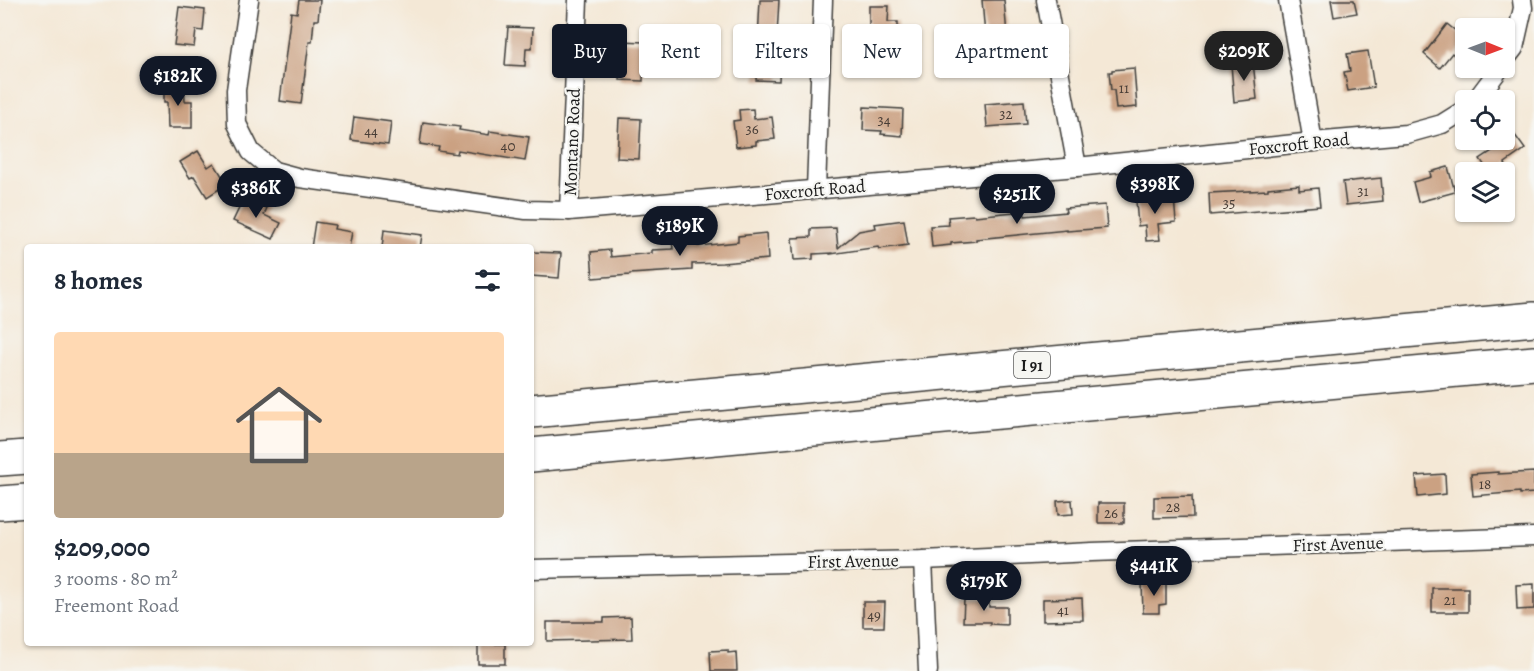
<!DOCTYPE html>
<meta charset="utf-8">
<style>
body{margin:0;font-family:Alegreya,serif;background:#f2f2f3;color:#1f2937;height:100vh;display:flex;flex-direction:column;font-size:22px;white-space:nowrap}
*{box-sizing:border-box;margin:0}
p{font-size:20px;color:#747a83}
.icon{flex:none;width:33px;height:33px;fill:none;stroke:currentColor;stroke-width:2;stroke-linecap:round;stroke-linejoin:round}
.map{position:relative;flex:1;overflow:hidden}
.sheet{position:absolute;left:24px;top:244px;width:510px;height:402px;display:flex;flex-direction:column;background:#fff;border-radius:6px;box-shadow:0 2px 4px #0004}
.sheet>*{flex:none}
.guide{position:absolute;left:552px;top:24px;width:570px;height:54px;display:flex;gap:12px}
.needle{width:39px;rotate:91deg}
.fabs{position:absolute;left:1455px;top:18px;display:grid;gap:12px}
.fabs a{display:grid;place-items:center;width:60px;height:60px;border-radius:6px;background:#fff;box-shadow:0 2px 4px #0004;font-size:30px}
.price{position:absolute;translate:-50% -51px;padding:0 14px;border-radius:21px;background:#111827;color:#fff;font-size:20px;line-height:39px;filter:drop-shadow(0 2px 3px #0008)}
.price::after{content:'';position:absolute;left:50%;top:36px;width:18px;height:14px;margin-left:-9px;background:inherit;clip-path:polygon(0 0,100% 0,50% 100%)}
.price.on{background:#222;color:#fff}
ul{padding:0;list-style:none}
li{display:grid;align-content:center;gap:12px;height:318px;padding:0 30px}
li span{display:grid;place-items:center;height:186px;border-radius:6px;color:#555}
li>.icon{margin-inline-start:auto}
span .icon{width:108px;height:108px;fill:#fffc;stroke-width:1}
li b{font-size:26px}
h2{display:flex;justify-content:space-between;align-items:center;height:72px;padding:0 30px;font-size:26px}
.tag{padding:0 21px;border-radius:6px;background:#fff;box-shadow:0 2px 4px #0004;font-size:21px;line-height:54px}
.tag.on{background:#111827;color:#fff}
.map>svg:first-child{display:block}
.building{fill:#cba182}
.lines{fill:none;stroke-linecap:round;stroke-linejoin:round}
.street-casing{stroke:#3c3b38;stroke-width:21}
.highway-casing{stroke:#3c3b38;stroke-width:36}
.street{stroke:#fff;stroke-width:18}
.highway{stroke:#fff;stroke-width:33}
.labels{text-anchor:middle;stroke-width:4.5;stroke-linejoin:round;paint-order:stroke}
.number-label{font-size:15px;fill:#483d36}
.shield{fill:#f6f6f2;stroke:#5d5d5c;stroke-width:1.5}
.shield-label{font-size:16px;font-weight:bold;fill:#1c1c1c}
.street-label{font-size:18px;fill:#1c1c1c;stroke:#f6f6f2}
</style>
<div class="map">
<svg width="1534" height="671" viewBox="0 0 1534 671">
<rect width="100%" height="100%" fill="#f6f6f2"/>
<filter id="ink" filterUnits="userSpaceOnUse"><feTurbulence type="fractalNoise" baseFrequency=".0167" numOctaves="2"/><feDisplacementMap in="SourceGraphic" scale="12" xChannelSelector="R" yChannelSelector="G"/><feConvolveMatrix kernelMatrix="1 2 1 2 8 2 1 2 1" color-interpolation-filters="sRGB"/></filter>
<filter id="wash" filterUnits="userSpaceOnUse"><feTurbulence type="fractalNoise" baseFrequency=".008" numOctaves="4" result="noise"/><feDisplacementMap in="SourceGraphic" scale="24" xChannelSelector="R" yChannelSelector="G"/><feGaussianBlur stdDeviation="1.35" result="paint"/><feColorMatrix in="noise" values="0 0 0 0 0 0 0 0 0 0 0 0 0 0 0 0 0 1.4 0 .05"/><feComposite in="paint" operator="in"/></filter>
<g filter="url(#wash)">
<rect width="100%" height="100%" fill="#f4e8d6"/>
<g id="blocks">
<!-- building -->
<g class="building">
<path d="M299 0H320L318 20H314L312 42H309L301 104 280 101 291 12 297 13Z"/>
<path d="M760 0H779L776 54H780L779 81 756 80Z"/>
<path d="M982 0H1004L1009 58 987 59Z"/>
<path d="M1331 0H1354L1357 13 1334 17Z"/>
<path d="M869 6H889L888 22H898V36H888V61L864 60 865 30H869Z"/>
<path d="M179 7 205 10 203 31 196 30 194 47 174 45Z"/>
<path d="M1447 24 1466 39V43L1455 56 1452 53 1440 68 1424 54Z"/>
<path d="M508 27 533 28 532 48H526L525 66 505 65Z"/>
<path d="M621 41 644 42 643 81 620 80Z"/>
<path d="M1368 51 1374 87 1348 91 1344 72 1350 71 1347 54Z"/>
<path d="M1253 62 1257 99 1234 102 1231 64Z"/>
<path d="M1134 68 1137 107 1116 109 1114 90H1111L1109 72H1112V70Z"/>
<path d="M164 84H184L185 101H192V128H168L167 102H164Z"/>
<path d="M1024 101 1026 124 987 127 985 104Z"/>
<path d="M864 107 903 109 902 136 881 134 882 131 863 130Z"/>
<path d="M753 109 754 119 772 117 775 139 756 141V145L736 147 733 121 740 120 739 110Z"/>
<path d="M354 117 391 122 388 145 351 140Z"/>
<path d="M619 118 641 119 639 159 617 158Z"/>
<path d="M1504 120 1525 149 1505 163 1506 166 1497 172H1489L1480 159 1495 149 1488 140H1504Z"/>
<path d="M423 122 460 127 459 130 489 135 490 131 529 137 525 161 458 150 457 154 438 151 439 147 420 144Z"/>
<path d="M198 151 208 167 214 163 227 184 207 197 194 176 190 178 180 162Z"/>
<path d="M1448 167 1455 192 1418 202 1413 182 1431 177 1430 172Z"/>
<path d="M1381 178 1383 201 1346 205 1343 182Z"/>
<path d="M1299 185V190L1318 188 1320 206 1210 215 1209 193 1268 190V188Z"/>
<path d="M1174 197 1176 222 1158 224 1160 240 1146 241 1145 225 1138 226 1136 201Z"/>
<path d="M244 198 267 208 264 215 281 223 273 239 233 221Z"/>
<path d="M1105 205 1107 228 1067 231V230L976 239V241L951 243V245L932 247 930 226 949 225 948 217 974 215 975 216 1024 211 1025 216 1066 212 1065 208Z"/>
<path d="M904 220 908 245 879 249 878 247 831 254 832 253 813 254V259L794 260 792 238 811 237V229L836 228 838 248 859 231 876 228 875 224Z"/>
<path d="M315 222 335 225 334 229 352 232 349 248H311Z"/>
<path d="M384 230 422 235 420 248H382Z"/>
<path d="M766 233 768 259 722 263 692 264V270L630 274V275L593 278 591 252 610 250 611 257 652 253V250L673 249 672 240 697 239 698 246 738 242V236Z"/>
<path d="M531 252 561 253 559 278 531 276Z"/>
<path d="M1498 472V474L1534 472V493L1520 494V492L1473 496 1471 474Z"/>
<path d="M1445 474 1446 494 1418 497 1416 476Z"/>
<path d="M1192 496 1193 517 1154 518V497Z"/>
<path d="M1072 500 1073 514 1058 515 1057 501Z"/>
<rect x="1098" y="503" width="26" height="20"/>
<path d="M1166 582V604L1159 605V613H1143L1142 583Z"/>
<path d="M1534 584V609L1517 610 1516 585Z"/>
<rect x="1432" y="588" width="36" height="24"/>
<path d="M1082 598 1083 620 1043 621V599Z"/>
<path d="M964 599H989V607H1007V625L990 624V622H963Z"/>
<path d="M863 602H885L884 627H863Z"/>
<path d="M631 617 632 639 547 641V622H604V618Z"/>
<rect x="478" y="644" width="27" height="20"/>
<path d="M728 650V653L736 652 737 671H711L710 651Z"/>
</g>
</g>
</g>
<g filter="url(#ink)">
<use href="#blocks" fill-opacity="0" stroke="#3c3b38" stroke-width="1.5"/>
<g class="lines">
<defs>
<g id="street">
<path d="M249 0 236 90 237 124 251 152 274 171 300 178 526 210 569 211 1077 167 1313 142 1406 134 1442 124 1466 109"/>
<path d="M1046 0 1077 167"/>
<path d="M1288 0 1313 142"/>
<path d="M1504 61 1514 48 1523 8 1522 0"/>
<path d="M1476 100 1500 68"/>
<path d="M816 189 823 0"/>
<path d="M569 211 578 0"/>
<path d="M923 560 928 671"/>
<path d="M531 569 923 560 1092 552 1534 537"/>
</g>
<g id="highway">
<path d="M531 411 1534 319"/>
<path d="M531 455 1534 363"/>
<path d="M0 459 27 457"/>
<path d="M0 503 27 501"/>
</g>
</defs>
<!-- street casing -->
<use href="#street" class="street-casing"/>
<!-- highway casing -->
<use href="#highway" class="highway-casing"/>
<!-- street -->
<use href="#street" class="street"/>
<!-- highway -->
<use href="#highway" class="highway"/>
</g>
</g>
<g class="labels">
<!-- number labels -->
<g class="number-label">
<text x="1124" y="93">11</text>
<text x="1006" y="119">32</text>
<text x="884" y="125">34</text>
<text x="752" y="134">36</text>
<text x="371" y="136">44</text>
<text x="508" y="151">40</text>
<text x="1363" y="196">31</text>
<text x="1229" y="208">35</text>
<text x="1485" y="489">18</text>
<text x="1173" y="512">28</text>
<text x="1111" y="518">26</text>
<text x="1450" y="605">21</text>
<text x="1063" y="615">41</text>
<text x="874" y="620">49</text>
</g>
<!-- shield labels -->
<rect class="shield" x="1014" y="352" width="36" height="26" rx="4.5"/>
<g class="shield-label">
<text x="1032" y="371">I 91</text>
</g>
<!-- street labels -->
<g class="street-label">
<text transform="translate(572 142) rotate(-88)" y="6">Montano Road</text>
<text transform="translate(1299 144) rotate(-6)" y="6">Foxcroft Road</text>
<text transform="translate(815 190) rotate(-5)" y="6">Foxcroft Road</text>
<text transform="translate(1338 544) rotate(-2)" y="6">First Avenue</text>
<text transform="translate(853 561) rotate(-1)" y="6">First Avenue</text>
</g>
</g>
</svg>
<div class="fabs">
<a><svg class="needle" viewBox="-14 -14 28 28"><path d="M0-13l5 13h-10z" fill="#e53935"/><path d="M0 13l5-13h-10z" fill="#747a83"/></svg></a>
<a><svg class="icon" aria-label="locate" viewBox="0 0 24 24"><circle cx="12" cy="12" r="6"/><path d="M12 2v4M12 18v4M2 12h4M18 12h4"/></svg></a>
<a><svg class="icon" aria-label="layers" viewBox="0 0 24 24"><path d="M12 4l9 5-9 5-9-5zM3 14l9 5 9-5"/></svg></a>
</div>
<b class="price on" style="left:1244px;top:82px">$209K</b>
<b class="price" style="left:178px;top:107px">$182K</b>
<b class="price" style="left:1155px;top:215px">$398K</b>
<b class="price" style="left:256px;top:219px">$386K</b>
<b class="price" style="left:1017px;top:225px">$251K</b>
<b class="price" style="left:680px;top:257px">$189K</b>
<b class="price" style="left:1154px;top:597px">$441K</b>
<b class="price" style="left:984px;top:612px">$179K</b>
<div class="guide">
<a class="tag on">Buy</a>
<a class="tag">Rent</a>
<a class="tag">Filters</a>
<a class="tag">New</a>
<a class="tag">Apartment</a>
</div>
<section class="sheet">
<h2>8 homes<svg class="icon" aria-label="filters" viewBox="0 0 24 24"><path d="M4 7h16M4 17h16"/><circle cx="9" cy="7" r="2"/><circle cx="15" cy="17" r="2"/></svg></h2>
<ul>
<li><span style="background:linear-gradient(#ffd9b3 65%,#b9a48a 0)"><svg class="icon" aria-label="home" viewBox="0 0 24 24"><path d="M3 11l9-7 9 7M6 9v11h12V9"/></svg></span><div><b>$209,000</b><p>3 rooms · 80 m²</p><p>Freemont Road</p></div></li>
</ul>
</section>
</div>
